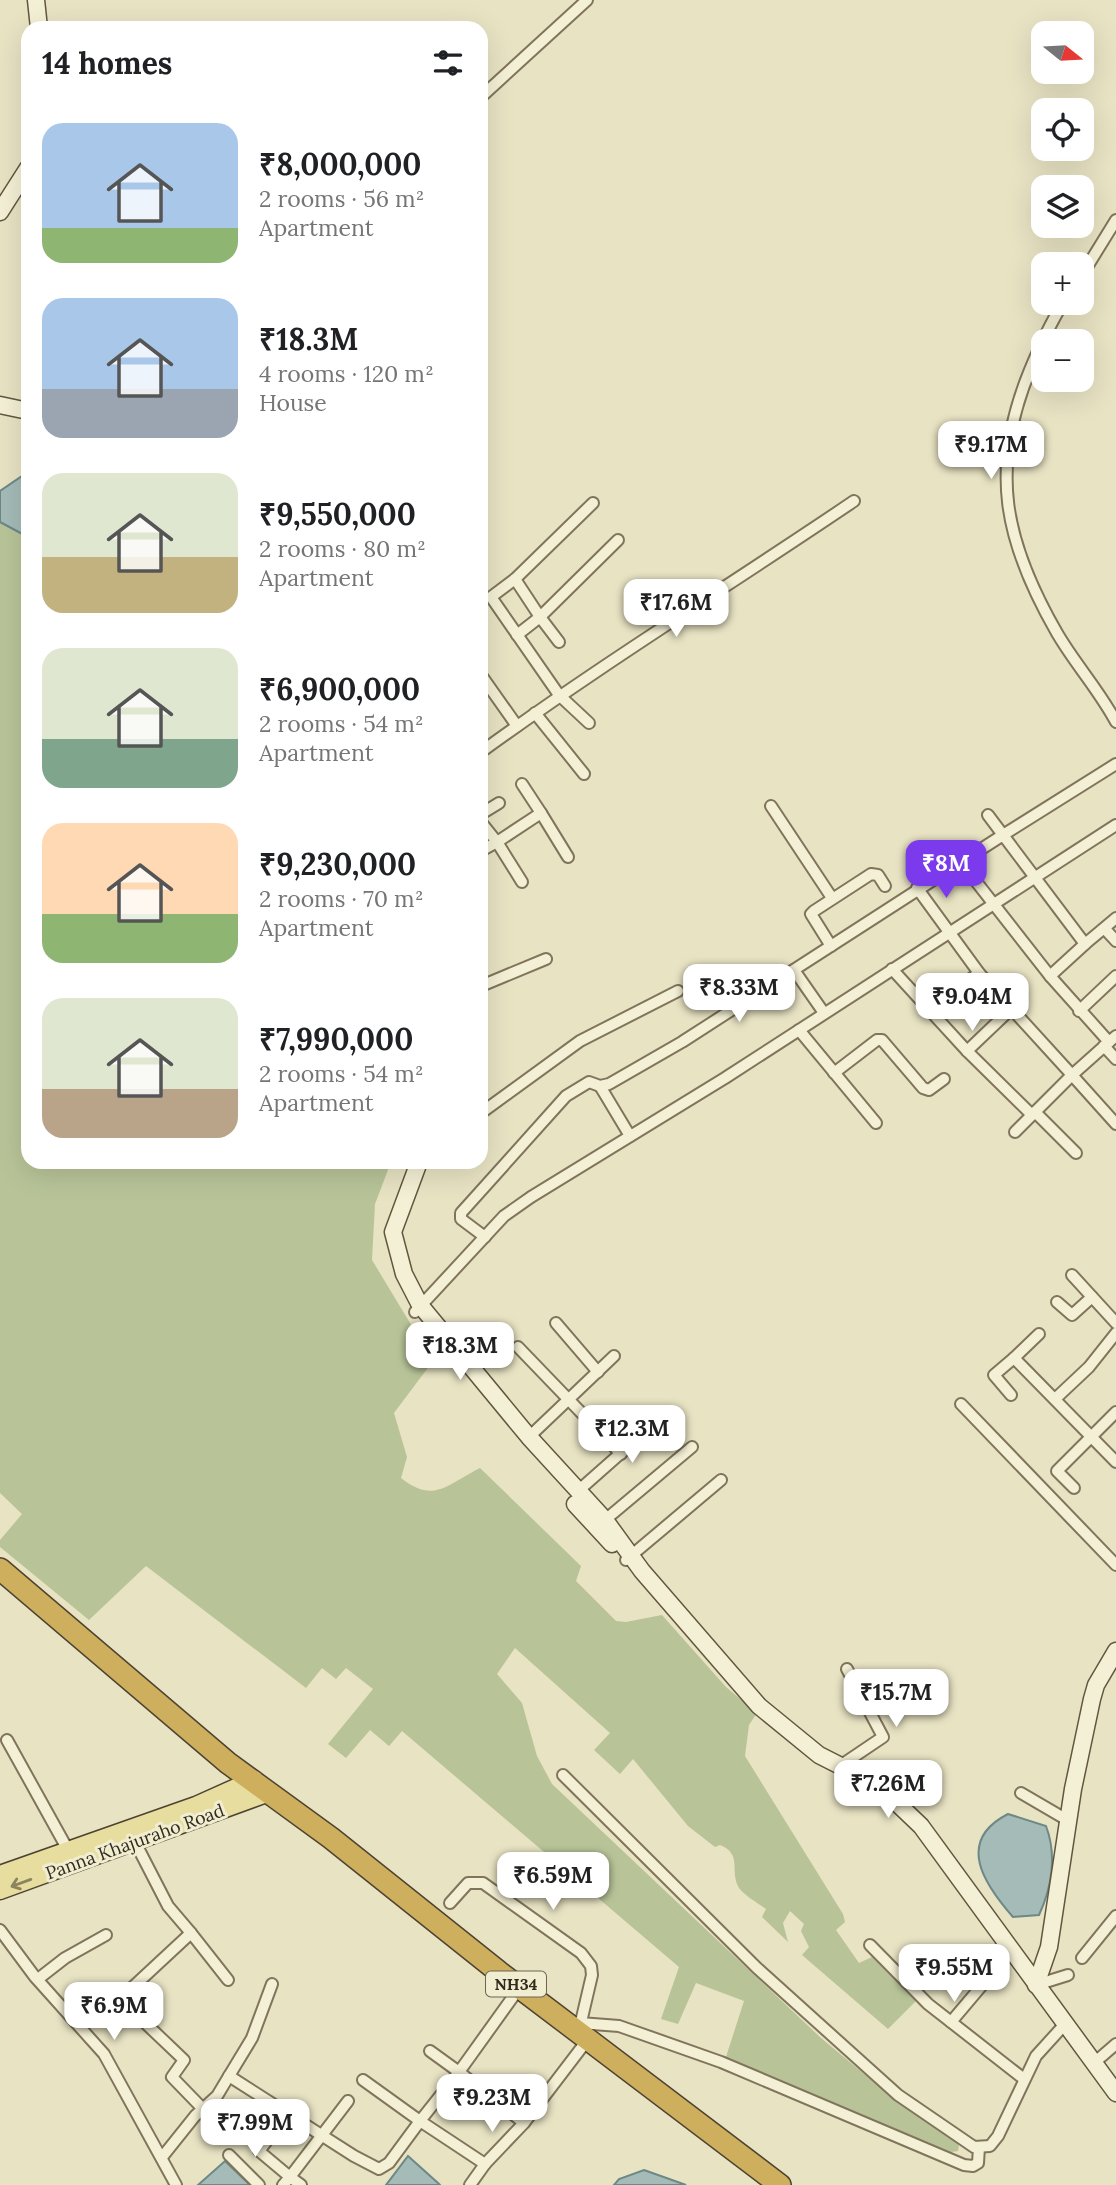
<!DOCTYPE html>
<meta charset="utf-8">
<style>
body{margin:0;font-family:Lora,serif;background:#f2f2f2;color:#202124;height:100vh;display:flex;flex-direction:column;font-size:26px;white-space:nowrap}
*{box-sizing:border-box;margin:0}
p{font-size:23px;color:#757577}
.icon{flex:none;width:38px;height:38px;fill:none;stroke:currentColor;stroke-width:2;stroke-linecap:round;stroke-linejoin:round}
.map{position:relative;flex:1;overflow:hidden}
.panel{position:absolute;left:21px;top:21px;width:467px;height:1148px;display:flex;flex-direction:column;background:#fff;border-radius:21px;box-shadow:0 7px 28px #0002}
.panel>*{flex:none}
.needle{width:46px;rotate:108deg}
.fabs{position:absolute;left:1031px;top:21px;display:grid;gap:14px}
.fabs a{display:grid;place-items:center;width:63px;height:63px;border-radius:14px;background:#fff;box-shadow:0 7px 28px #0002;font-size:35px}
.price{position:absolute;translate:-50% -60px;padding:0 16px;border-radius:14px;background:#fff;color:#222;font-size:23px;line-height:46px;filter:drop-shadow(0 2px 4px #0008)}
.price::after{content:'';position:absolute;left:50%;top:42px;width:21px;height:16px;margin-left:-10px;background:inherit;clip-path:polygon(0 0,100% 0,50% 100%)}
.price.current{background:#7c3aed;color:#fff}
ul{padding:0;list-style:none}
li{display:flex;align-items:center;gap:21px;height:175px;padding:0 21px}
li span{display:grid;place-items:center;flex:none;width:196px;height:140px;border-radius:21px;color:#555}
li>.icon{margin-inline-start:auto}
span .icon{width:84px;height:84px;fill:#fffc;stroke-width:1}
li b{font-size:30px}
h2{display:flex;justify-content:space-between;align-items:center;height:84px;padding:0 21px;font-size:30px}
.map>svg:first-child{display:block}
.green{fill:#b8c498}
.water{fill:#a4bbb8;stroke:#6d8886;stroke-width:2}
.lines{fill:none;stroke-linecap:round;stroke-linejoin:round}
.street-casing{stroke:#80755c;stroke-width:14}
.secondary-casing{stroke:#62563f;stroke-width:19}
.primary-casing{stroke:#4e4330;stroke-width:21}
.highway-casing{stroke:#4e4330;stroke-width:24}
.street{stroke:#f4f0d5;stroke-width:10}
.secondary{stroke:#f4f0d5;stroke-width:16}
.primary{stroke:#e7dd9e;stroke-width:18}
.highway{stroke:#ceaf5d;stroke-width:21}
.oneway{stroke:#8c845e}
.labels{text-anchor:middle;stroke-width:6;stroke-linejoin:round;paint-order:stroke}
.shield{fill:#f0edd1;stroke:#6a6554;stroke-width:2}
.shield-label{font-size:16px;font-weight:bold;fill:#312b1e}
.street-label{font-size:18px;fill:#312b1e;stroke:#f0edd1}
</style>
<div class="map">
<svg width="1116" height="2185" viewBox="0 0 1116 2185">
<rect width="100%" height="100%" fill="#e8e3c3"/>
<!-- green -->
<path class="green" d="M0 522 28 538V1162H391L375 1204 372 1260 433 1361 394 1413 407 1457 401 1478C434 1504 446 1485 480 1468L581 1566 576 1581 616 1621 626 1622 662 1615 726 1687 757 1713 749 1725 745 1756 843 1914 845 1922 836 1930 859 1963 872 1957 916 2001 888 2029 802 1955 809 1947 801 1931 804 1924 790 1911 783 1923 788 1942 762 1917 766 1909C758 1903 745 1896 739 1888 729 1871 743 1854 720 1845L715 1847 688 1826 633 1759 620 1774 594 1750 610 1733 515 1648 497 1674 522 1703 537 1756 552 1784 821 2038 893 2098 959 2144 958 2151 951 2152 725 2060 744 2001 696 1983 678 2024 661 2019 679 1967 402 1731 389 1746 370 1730 346 1758 328 1744 373 1689 346 1668 336 1679 322 1668 306 1688 146 1566 89 1620 0 1547V1540L22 1514 0 1493Z"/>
<!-- water -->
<g class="water">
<path d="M28 472V537L0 522V491Z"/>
<path d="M1008 1814 1046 1826C1057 1855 1052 1887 1039 1915L1013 1917C984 1884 955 1841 1008 1814Z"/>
<path d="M408 2156 438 2183 440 2185H386Z"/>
<path d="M225 2161 250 2185H198Z"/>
<path d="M644 2170 686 2185H614L619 2179Z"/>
</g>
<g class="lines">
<defs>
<g id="street">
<path d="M481 97 587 0"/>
<path d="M1082 275 1116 220"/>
<path d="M1063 303C1050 324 1040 346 1030 370 989 469 1004 541 1057 633 1075 664 1099 690 1116 722"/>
<path d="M515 579 540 617 618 540"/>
<path d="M517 635 540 617 559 642"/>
<path d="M481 675 517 726"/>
<path d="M535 713 584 774"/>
<path d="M589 723 559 695 491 597 515 579 593 503"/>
<path d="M481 752C602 664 730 585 854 501"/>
<path d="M522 784 541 813 497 842 522 882"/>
<path d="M771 806 832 898"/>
<path d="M541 813 568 857"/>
<path d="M481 814 499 803"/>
<path d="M988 815 1003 835 1116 764"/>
<path d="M481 822 497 842 481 851"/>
<path d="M960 861 1050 976 1109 1042 1116 1036"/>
<path d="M917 888 979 973 1072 1075 1109 1042"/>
<path d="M1105 929 1116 941"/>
<path d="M831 946 811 914 814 911 871 874 878 875 885 886"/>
<path d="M892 969 967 1051 1032 1115"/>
<path d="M794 970 824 1013"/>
<path d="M1050 976 1085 944"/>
<path d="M481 986 546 959"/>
<path d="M929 1009 979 973"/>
<path d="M1079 1011 1116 976"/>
<path d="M799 1030 876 1123"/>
<path d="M1104 1046 1116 1059"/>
<path d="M967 1051 1011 1009"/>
<path d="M834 1073 877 1040H882L923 1088 929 1090 944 1079"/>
<path d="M600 1086 630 1136"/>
<path d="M1035 1112 1076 1153"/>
<path d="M481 1113 580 1041 678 991"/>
<path d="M1015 1132 1072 1075 1116 1124"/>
<path d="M485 1237 461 1219V1213L566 1096 589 1082 600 1086 609 1084 682 1042 1003 835 1085 944 1116 918"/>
<path d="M1072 1275 1116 1323"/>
<path d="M1057 1302 1072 1315 1092 1297"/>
<path d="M415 1312 504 1216 531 1197 725 1078 1116 825"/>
<path d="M556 1323 598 1372"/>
<path d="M518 1347 621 1454"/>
<path d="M1014 1358 1039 1334"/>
<path d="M1011 1395 994 1375 1014 1358 1116 1462"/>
<path d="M1055 1399 1089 1367 1116 1333"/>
<path d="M961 1404 1116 1565"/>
<path d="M529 1437 614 1356"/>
<path d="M1074 1488 1057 1471 1116 1412"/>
<path d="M578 1491 665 1414"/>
<path d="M605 1520 692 1447"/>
<path d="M626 1560 721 1480"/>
<path d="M7 1740 68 1850"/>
<path d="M840 1766 883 1737 847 1669"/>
<path d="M563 1775 757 1968 898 2095 974 2147 990 2146 998 2136 1036 2056 1065 2024"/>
<path d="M1021 1793 1069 1821"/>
<path d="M135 1842 168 1906 191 1933"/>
<path d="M450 1903 468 1883H483L581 1953 591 1966 592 1975 581 2022"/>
<path d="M0 1930 35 1977 104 2054 176 2185"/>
<path d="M870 1945 928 2004 1024 2079"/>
<path d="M1082 1958 1116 1916"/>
<path d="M38 1979 65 1958 106 1935"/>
<path d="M1036 1985 1068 1975"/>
<path d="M567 2022 619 2026 721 2062 964 2165 973 2166 978 2163 979 2147"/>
<path d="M951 2022 1011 1951"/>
<path d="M430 2051 459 2072 420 2121 485 2164 524 2123 459 2072 520 1987"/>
<path d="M1094 2063 1116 2044"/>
<path d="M229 2076 354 2156 379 2169 389 2163 420 2121 363 2080"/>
<path d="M203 2109 172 2077 184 2060 120 1999 191 1933 228 1980"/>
<path d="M524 2123 582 2047"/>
<path d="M229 2155 259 2185"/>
<path d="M163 2156 195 2116 217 2096 229 2076 252 2038 272 1984"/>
<path d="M283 2185 290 2177 259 2151 289 2113"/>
<path d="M301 2185 290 2177 348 2101"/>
<path d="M470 2185 485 2164"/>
</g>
<g id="secondary">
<path d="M36 0 39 28"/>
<path d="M0 212 28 168"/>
<path d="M0 405 28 411"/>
<path d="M419 1162 393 1232 404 1274 420 1305 529 1437 605 1520 642 1571 759 1706 819 1755 878 1785 921 1826 1116 2093"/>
<path d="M575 1504 612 1544"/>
<path d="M1036 1985 1049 1947 1073 1789 1092 1699 1096 1685 1116 1651"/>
</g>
<g id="primary">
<path d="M0 1875 196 1806 254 1780"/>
<path d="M0 1890 269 1792"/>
</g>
<path id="highway" d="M0 1569 228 1763 331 1838 499 1972 780 2185"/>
</defs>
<!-- street casing -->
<use href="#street" class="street-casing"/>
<!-- secondary casing -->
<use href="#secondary" class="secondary-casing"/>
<!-- primary casing -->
<use href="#primary" class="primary-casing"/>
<!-- highway casing -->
<use href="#highway" class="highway-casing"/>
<!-- street -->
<use href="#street" class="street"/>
<!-- secondary -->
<use href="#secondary" class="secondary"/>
<!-- primary -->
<use href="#primary" class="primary"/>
<!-- highway -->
<use href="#highway" class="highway"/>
</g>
<!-- one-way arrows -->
<defs><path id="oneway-shaft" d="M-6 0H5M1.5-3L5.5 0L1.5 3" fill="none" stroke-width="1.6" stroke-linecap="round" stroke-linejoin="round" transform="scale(1.75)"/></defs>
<use class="oneway" href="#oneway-shaft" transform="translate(21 1883) rotate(160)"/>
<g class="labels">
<!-- shield labels -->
<rect class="shield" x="486" y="1971.5" width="60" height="25" rx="5"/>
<g class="shield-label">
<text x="516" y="1990">NH34</text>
</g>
<!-- street labels -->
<g class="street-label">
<text transform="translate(135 1842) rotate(-20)" y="6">Panna Khajuraho Road</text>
</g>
</g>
</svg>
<div class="fabs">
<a><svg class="needle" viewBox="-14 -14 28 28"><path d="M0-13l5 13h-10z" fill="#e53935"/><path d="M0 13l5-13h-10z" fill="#757577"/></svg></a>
<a><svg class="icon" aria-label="locate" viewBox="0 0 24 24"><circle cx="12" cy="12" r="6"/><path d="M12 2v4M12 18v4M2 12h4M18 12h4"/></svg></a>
<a><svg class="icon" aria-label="layers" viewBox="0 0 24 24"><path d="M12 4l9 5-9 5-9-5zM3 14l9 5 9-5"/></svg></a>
<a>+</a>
<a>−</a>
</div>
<b class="price" style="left:991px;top:481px">₹9.17M</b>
<b class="price" style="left:676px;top:639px">₹17.6M</b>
<b class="price current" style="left:946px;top:900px">₹8M</b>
<b class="price" style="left:739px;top:1024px">₹8.33M</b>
<b class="price" style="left:972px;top:1033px">₹9.04M</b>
<b class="price" style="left:460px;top:1382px">₹18.3M</b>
<b class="price" style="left:632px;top:1465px">₹12.3M</b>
<b class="price" style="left:896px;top:1729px">₹15.7M</b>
<b class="price" style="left:888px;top:1820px">₹7.26M</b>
<b class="price" style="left:553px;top:1912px">₹6.59M</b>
<b class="price" style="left:954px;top:2004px">₹9.55M</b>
<b class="price" style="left:114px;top:2042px">₹6.9M</b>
<b class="price" style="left:492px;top:2134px">₹9.23M</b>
<b class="price" style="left:255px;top:2159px">₹7.99M</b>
<section class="panel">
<h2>14 homes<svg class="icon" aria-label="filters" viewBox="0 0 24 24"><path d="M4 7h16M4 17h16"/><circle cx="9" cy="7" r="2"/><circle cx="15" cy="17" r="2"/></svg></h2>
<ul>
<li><span style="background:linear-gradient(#a9c7e8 75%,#8fb573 0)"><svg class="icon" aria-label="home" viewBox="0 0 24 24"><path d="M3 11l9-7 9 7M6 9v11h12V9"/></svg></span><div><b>₹8,000,000</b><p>2 rooms · 56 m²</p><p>Apartment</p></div></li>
<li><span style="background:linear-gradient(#a9c7e8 65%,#9aa5b1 0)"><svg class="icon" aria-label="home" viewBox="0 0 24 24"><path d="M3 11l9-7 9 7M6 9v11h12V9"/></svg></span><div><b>₹18.3M</b><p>4 rooms · 120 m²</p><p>House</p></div></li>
<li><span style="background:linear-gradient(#dfe7d0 60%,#c2b280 0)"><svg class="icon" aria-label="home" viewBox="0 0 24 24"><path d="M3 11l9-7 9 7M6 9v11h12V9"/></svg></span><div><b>₹9,550,000</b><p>2 rooms · 80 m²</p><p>Apartment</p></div></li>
<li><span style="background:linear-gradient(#dfe7d0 65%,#7fa58c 0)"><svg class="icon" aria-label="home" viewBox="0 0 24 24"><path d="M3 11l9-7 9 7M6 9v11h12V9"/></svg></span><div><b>₹6,900,000</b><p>2 rooms · 54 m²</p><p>Apartment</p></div></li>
<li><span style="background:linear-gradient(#ffd9b3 65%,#8fb573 0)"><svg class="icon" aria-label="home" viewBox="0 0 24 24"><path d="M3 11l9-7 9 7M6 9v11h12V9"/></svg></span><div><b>₹9,230,000</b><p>2 rooms · 70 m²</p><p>Apartment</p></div></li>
<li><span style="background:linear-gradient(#dfe7d0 65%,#b9a48a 0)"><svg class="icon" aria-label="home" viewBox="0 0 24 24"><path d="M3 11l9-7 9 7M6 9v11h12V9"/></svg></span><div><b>₹7,990,000</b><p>2 rooms · 54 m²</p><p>Apartment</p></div></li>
</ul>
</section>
</div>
